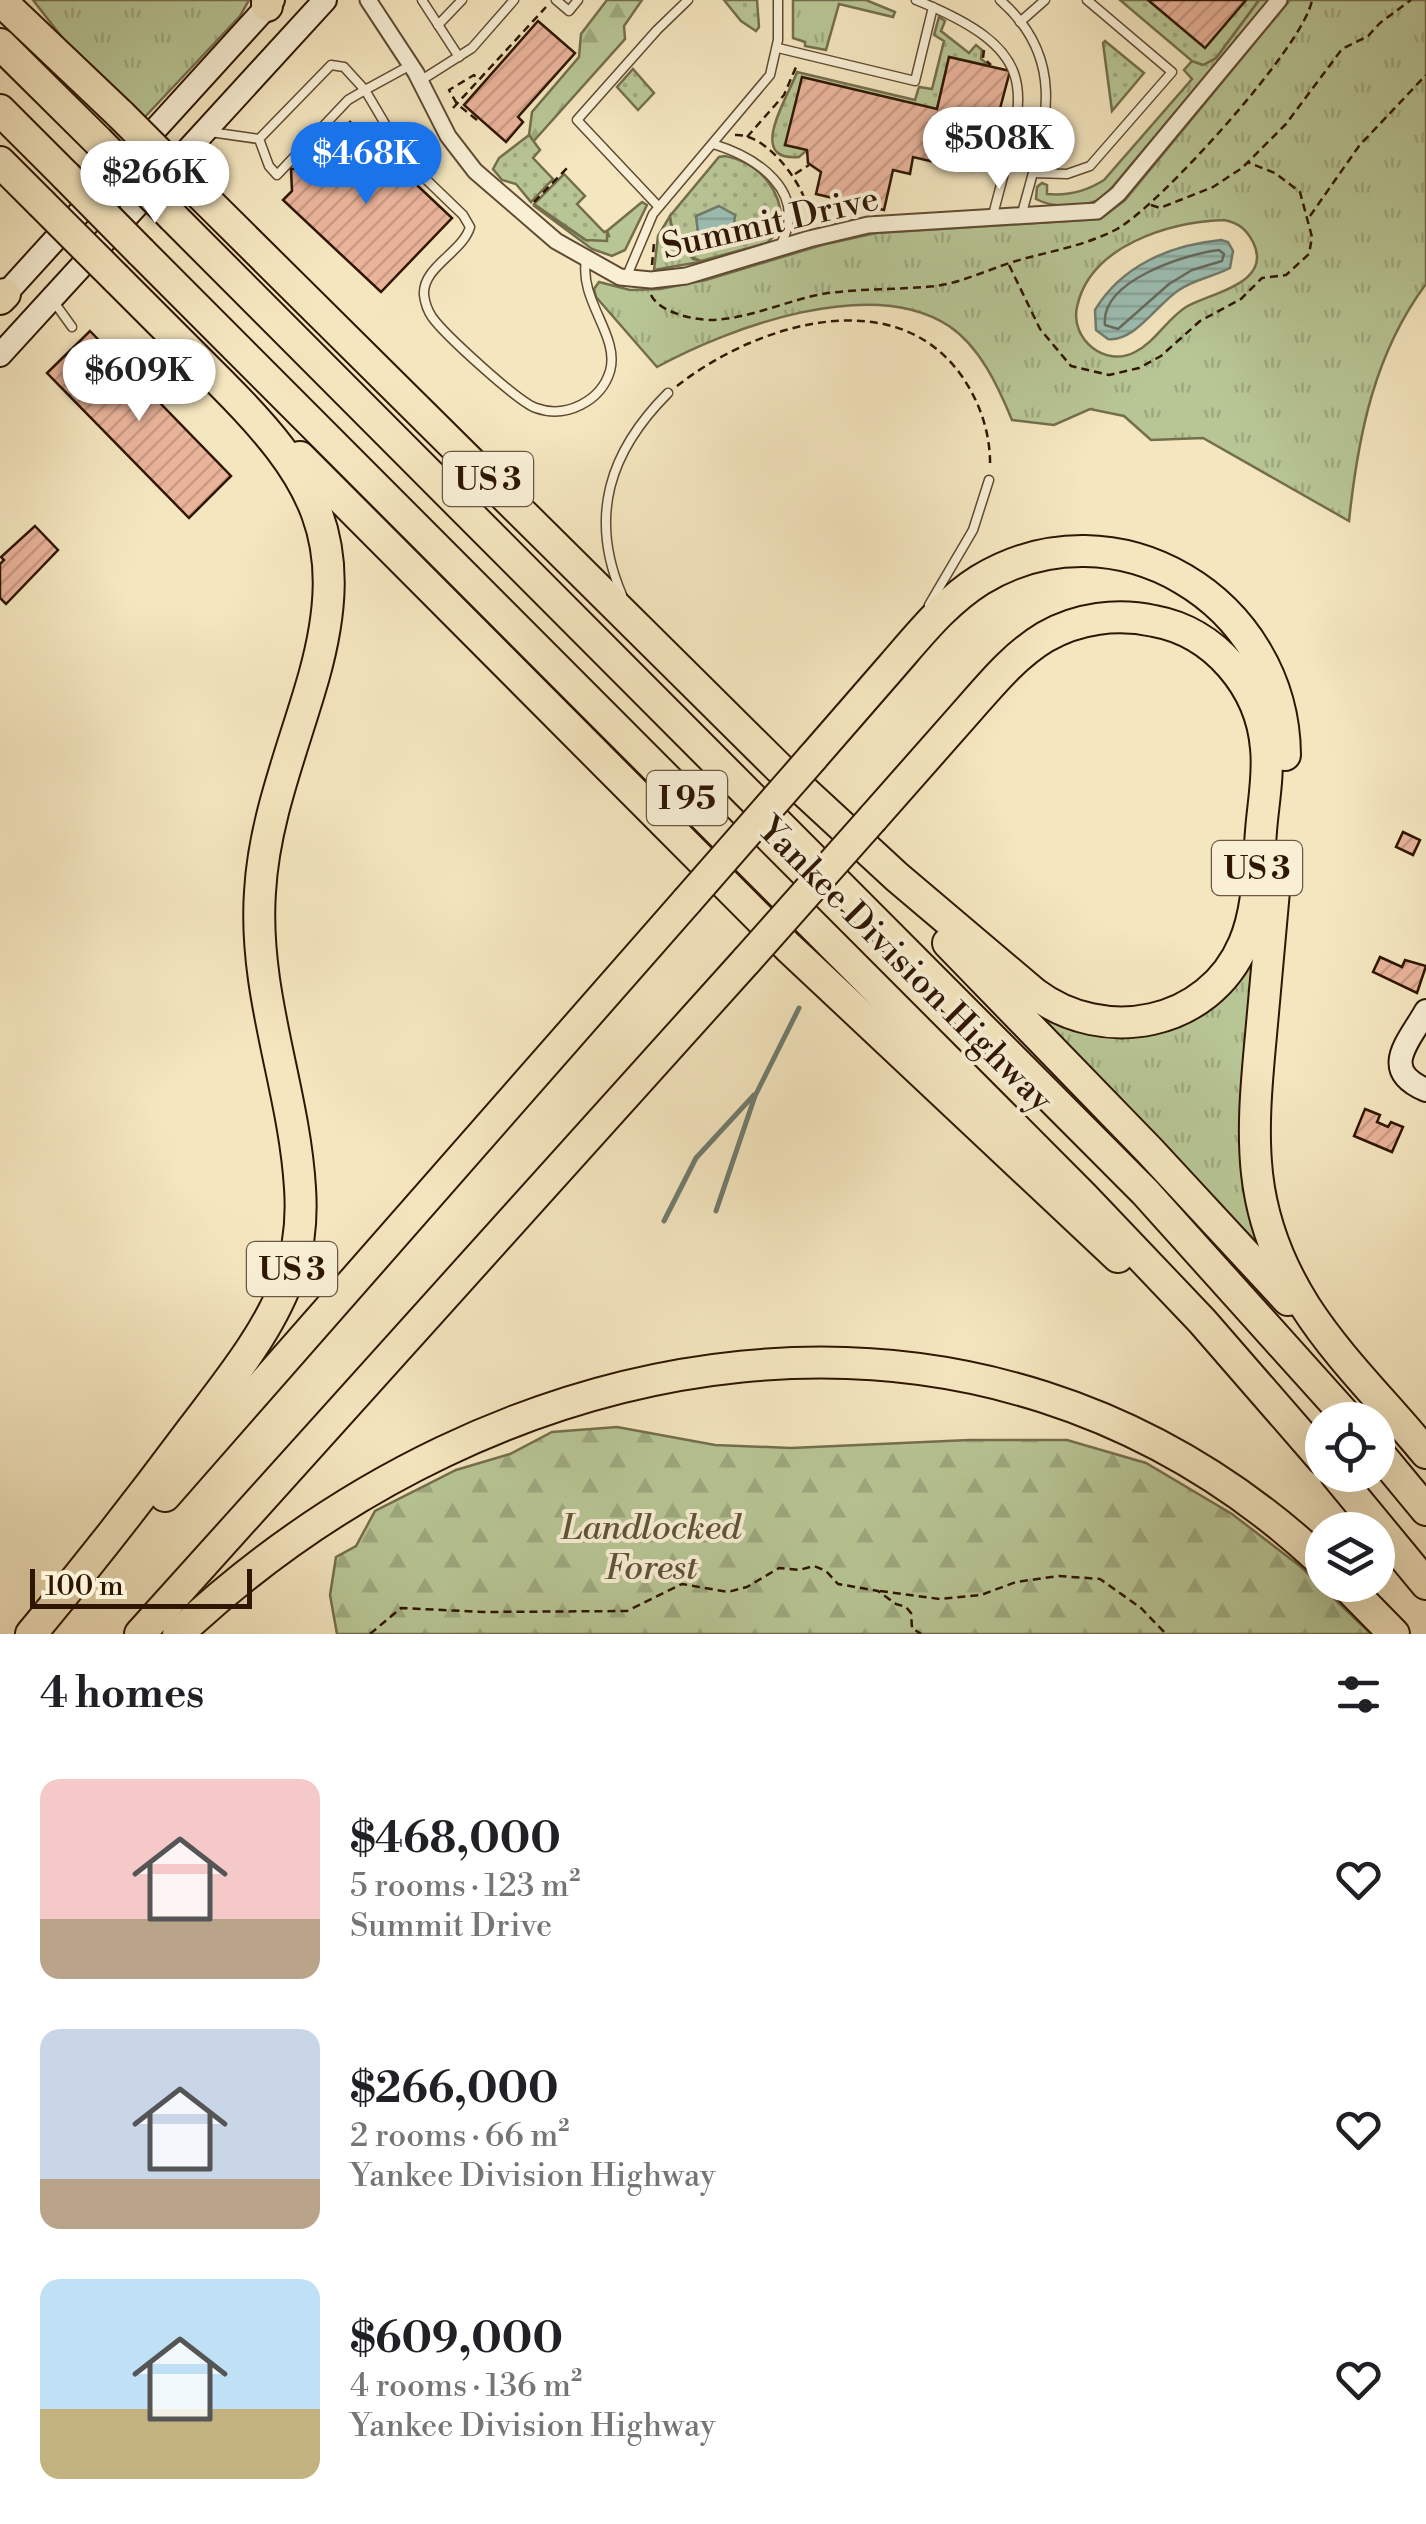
<!DOCTYPE html>
<meta charset="utf-8">
<style>
body{margin:0;font-family:"Libre Bodoni",serif;background:#f2f2f2;color:#202124;height:100vh;display:flex;flex-direction:column;font-size:38px;white-space:nowrap}
*{box-sizing:border-box;margin:0}
p{font-size:32px;color:#757577}
.icon{flex:none;width:55px;height:55px;fill:none;stroke:currentColor;stroke-width:2;stroke-linecap:round;stroke-linejoin:round}
.map{position:relative;height:1634px;overflow:hidden}
.details{display:flex;flex-direction:column;background:#fff;flex:1}
.details>*{flex:none}
.controls{position:absolute;left:1305px;top:1402px;display:grid;gap:20px}
.controls a{display:grid;place-items:center;width:90px;height:90px;border-radius:50%;background:#fff;box-shadow:0 10px 40px #0002;font-size:50px}
.scale{position:absolute;left:30px;bottom:25px;width:222px;box-sizing:border-box;padding-left:10px;border:5px solid #2f1603;border-top:0;font-size:28px;line-height:35px;white-space:nowrap;color:#2f1603;-webkit-text-stroke:8px #f8efd5;paint-order:stroke}
.price{position:absolute;translate:-50% -85px;padding:0 22px;border-radius:35px;background:#fff;color:#222;font-size:32px;line-height:65px;filter:drop-shadow(0 2px 5px #0008)}
.price::after{content:'';position:absolute;left:50%;top:60px;width:30px;height:22px;margin-left:-15px;background:inherit;clip-path:polygon(0 0,100% 0,50% 100%)}
.price.on{background:#1a73e8;color:#fff}
ul{padding:0;list-style:none}
li{display:flex;align-items:center;gap:30px;height:250px;padding:0 40px}
li span{display:grid;place-items:center;flex:none;width:280px;height:200px;border-radius:20px;color:#555}
li>.icon{margin-inline-start:auto}
span .icon{width:120px;height:120px;fill:#fffc;stroke-width:1}
li b{font-size:42px}
h2{display:flex;justify-content:space-between;align-items:center;height:120px;padding:0 40px;font-size:42px}
.map>svg:first-child{display:block}
.grass{fill:url(#grass-tufts);stroke:#746e4c;stroke-width:2.5;fill-rule:evenodd}
.forest{fill:url(#forest-firs);stroke:#746e4c;stroke-width:2.5}
.garden{fill:url(#garden-dots);stroke:#746e4c;stroke-width:2.5}
.water{fill:url(#water-rules);stroke:#707b6d;stroke-width:2.5}
.lines{fill:none;stroke-linecap:round;stroke-linejoin:round}
.shore{stroke:#666a5c;stroke-width:2.5}
.stream{stroke:#707b6d;stroke-width:5}
.building{fill:url(#building-hatch);stroke:#2f1603;stroke-width:2.5}
.lane-casing{stroke:#604a32;stroke-width:11}
.street-casing{stroke:#604a32;stroke-width:19}
.secondary-casing{stroke:#2f1603;stroke-width:26}
.highway-casing{stroke:#2f1603;stroke-width:34}
.path{stroke:#2f1603;stroke-width:2.5;stroke-dasharray:8 5;stroke-linecap:butt}
.lane{stroke:#f8efd5;stroke-width:8}
.street{stroke:#f8efd5;stroke-width:15}
.secondary{stroke:#f8efd5;stroke-width:22}
.highway{stroke:#f4e6bf;stroke-width:30}
.highway-bridge-casing{stroke:#2f1603;stroke-width:34;stroke-linecap:butt}
.highway-bridge{stroke:#f4e6bf;stroke-width:30}
.labels{text-anchor:middle;stroke-width:8;stroke-linejoin:round;paint-order:stroke}
.shield{fill:#f8efd5;stroke:#6b5742;stroke-width:2.5}
.shield-label{font-size:32px;font-weight:bold;fill:#2f1603}
.street-label{font-size:35px;fill:#2f1603;stroke:#f8efd5}
.park-label{font-size:35px;font-style:italic;fill:#5f5436;stroke:#f8efd5}
</style>
<div class="map">
<svg width="1426" height="1634" viewBox="0 0 1426 1634">
<defs>
<pattern id="grass-tufts" width="24" height="20" patternUnits="userSpaceOnUse" patternTransform="scale(2.5)"><rect width="24" height="20" fill="#b8c695"/><path d="M3 7l-1-3M5 7V3M7 7l1-3M15 17l-1-3M17 17v-4M19 17l1-3" fill="none" stroke="#9ea97f"/></pattern>
<pattern id="forest-firs" width="22" height="20" patternUnits="userSpaceOnUse" patternTransform="scale(2.5)"><rect width="22" height="20" fill="#b8c695"/><path d="M5 1l3.5 6h-7zM16 11l3.5 6h-7z" fill="#9ea97f"/></pattern>
<pattern id="garden-dots" width="8" height="8" patternUnits="userSpaceOnUse" patternTransform="scale(2.5)"><rect width="8" height="8" fill="#b8c695"/><path d="M2 2h.1M6 6h.1" fill="none" stroke="#9ea97f" stroke-width="1.8" stroke-linecap="round"/></pattern>
<pattern id="water-rules" width="6" height="5" patternUnits="userSpaceOnUse" patternTransform="scale(2.5)"><rect width="6" height="5" fill="#9cbfb4"/><path d="M0 2.5h6" fill="none" stroke="#87a399"/></pattern>
<pattern id="building-hatch" width="6" height="6" patternUnits="userSpaceOnUse" patternTransform="scale(2.5)"><rect width="6" height="6" fill="#eab49b"/><path d="M-1 1l2-2M0 6l6-6M5 7l2-2" fill="none" stroke="#c99a84"/></pattern>
</defs>
<rect width="100%" height="100%" fill="#f4e6bf"/>
<filter id="stains"><feTurbulence type="fractalNoise" baseFrequency=".002" numOctaves="4"/><feColorMatrix values="0 0 0 0 .2 0 0 0 0 .09 0 0 0 0 .02 0 0 0 .5 -.17"/></filter>
<radialGradient id="worn" r=".72"><stop offset=".6" stop-color="#630" stop-opacity="0"/><stop offset="1" stop-color="#630" stop-opacity=".3"/></radialGradient>
<!-- grass -->
<g class="grass">
<path d="M33 0H249L240 16 142 120 68 45Z"/>
<path d="M793 0H866L895 12 893 17 839 4 826 50 805 46V42L793 38Z"/>
<path d="M1259 0H1269L1104 197C1085 208 1055 209 1036 199L1037 187 1042 183 1047 185V194C1068 196 1087 191 1104 180L1192 79 1184 70 1192 61 1203 65 1216 58Z"/>
<path d="M1290 0H1426V284C1374 354 1358 436 1349 521L1203 438 1151 440 1124 416 1090 409 1054 425 1012 420C998 386 980 347 949 326 872 275 730 327 657 367L596 297 594 289 599 282 630 290 660 289 706 280 822 245 876 233 1100 219 1125 200ZM1224 220C1239 223 1246 229 1253 242 1274 284 1209 293 1186 307 1167 319 1155 342 1135 352 1105 368 1070 339 1077 307 1090 245 1170 222 1224 220Z"/>
<path d="M642 202 647 205 625 250 612 256 592 249 533 205 586 240 609 236 607 231Z"/>
<path d="M670 216 672 231 693 259 705 261 654 270 658 236Z"/>
<path d="M1254 941 1258 1241 1254 1243 1001 977 1132 1032Z"/>
</g>
<!-- forest -->
<g class="forest">
<path d="M607 0H642L624 26 625 39 532 143 529 135 532 112 579 57 581 34Z"/>
<path d="M617 1427 715 1445 791 1448 969 1440H1067L1146 1463 1232 1514 1300 1566 1371 1634H337L330 1595 336 1557 356 1546 375 1511 456 1470 510 1454 552 1432Z"/>
</g>
<!-- garden -->
<g class="garden">
<path d="M724 0H757L759 27 756 31 741 21Z"/>
<path d="M1120 0H1148L1205 47 1246 0H1259L1216 58 1203 65 1192 61Z"/>
<path d="M939 17 945 21 941 31 969 53 976 45 982 50 981 59 990 66 949 57 937 109 807 150 799 157C744 162 790 94 797 72L915 100 919 87 932 89 944 41 934 35Z"/>
<path d="M1105 41 1144 73 1112 111 1103 43Z"/>
<path d="M633 69 654 93 638 110 617 87Z"/>
<path d="M529 135 540 150 533 158 553 179 531 202 516 184 502 180 493 169 499 158Z"/>
<path d="M725 156C761 163 786 194 780 230L767 243 701 261C681 255 672 235 670 216L719 157Z"/>
<path d="M564 174 585 196 577 204 604 232 607 231V241L586 240 534 204Z"/>
</g>
<!-- water -->
<g class="water">
<path d="M719 206 735 215 734 225 723 233 710 230 698 233 696 216Z"/>
<path d="M1221 240 1228 242 1233 251 1230 268C1213 277 1195 279 1179 290 1157 304 1135 342 1108 339L1096 330 1095 310C1122 265 1171 245 1221 240Z"/>
</g>
<g class="lines">
<!-- shore -->
<path class="shore" d="M1219 250 1224 254 1222 261 1192 270 1169 284 1118 329 1105 325C1100 281 1185 254 1219 250Z"/>
<!-- stream -->
<g class="stream">
<path d="M716 1211 755 1096 799 1008"/>
<path d="M664 1221 696 1158 754 1095"/>
</g>
</g>
<!-- building -->
<g class="building">
<path d="M1148 0H1246L1205 48Z"/>
<path d="M538 21 575 53 518 117 523 122 506 142 464 105Z"/>
<path d="M949 57 1010 71 985 165 972 171 913 157 910 174 893 170 884 210 816 194 821 172 808 163 807 150 785 145 802 77 937 109Z"/>
<path d="M350 122 452 218 381 292 283 200 292 191 291 169 309 168Z"/>
<path d="M90 331 231 476 189 518 47 373Z"/>
<path d="M35 526 58 550 6 604 0 598V564L4 560 1 557Z"/>
<path d="M1403 832 1420 840 1413 855 1396 847Z"/>
<path d="M1380 957 1402 967 1405 960 1426 966 1417 993 1373 972Z"/>
<path d="M1365 1109 1380 1115 1377 1122 1388 1127 1391 1122 1403 1127 1392 1152 1354 1136Z"/>
</g>
<g class="lines">
<defs>
<g id="lane">
<path d="M422 0 459 57"/>
<path d="M556 0 569 11 578 0"/>
<path d="M916 0C1052 55 1023 96 993 215"/>
<path d="M1000 0C1072 63 1043 134 1022 213"/>
<path d="M1020 22 1045 0"/>
<path d="M438 25 462 0"/>
<path d="M778 48 915 81 933 7"/>
<path d="M409 66 365 90 407 161 463 215 470 227C463 252 422 267 424 295 425 303 428 311 432 317 444 334 518 402 536 408 566 419 601 401 610 371 620 336 579 301 586 260"/>
<path d="M420 81 472 48 514 0"/>
<path d="M210 132 259 139 331 65 344 67 365 90 348 100 277 175 269 166 259 139"/>
<path d="M713 144C756 157 809 191 781 244"/>
<path d="M1033 173 1067 174 1090 166 1172 72 1087 0"/>
<path d="M658 206 577 120 657 30 688 0"/>
<path d="M626 278 653 214 770 75 778 40V0"/>
<path d="M54 302 72 327"/>
<path d="M622 595C588 516 610 451 668 393"/>
<path d="M929 605 973 530 989 480"/>
</g>
<path id="street" d="M368 0 416 73 448 136 475 171 556 241 620 277 651 280 686 276 809 239 868 225 1097 211 1118 194 1279 0"/>
<g id="secondary">
<path d="M0 300 273 0"/>
<path d="M0 355 325 0"/>
<path d="M1426 1011C1408 1043 1379 1070 1426 1090"/>
</g>
<g id="highway">
<path d="M0 0 121 115"/>
<path d="M267 6V0"/>
<path d="M0 44 98 141"/>
<path d="M0 110 66 176"/>
<path d="M0 162 41 203"/>
<path d="M197 191 779 768 897 877 1034 993C1104 1046 1209 1026 1244 943 1259 908 1258 867 1261 831 1263 804 1269 775 1266 748 1261 687 1215 632 1154 621 1117 613 1078 618 1045 637 1012 657 988 688 963 716 933 750 903 784 873 818"/>
<path d="M173 217 1145 1192 1350 1420"/>
<path d="M141 252 1083 1196 1202 1321 1322 1459"/>
<path d="M0 299 5 294"/>
<path d="M300 457 788 947 1118 1257"/>
<path d="M813 757C840 726 866 696 893 665 920 634 945 602 980 580 1116 498 1284 601 1285 755"/>
<path d="M1274 891C1270 939 1265 987 1261 1035 1251 1140 1246 1212 1305 1306 1339 1359 1386 1404 1426 1453"/>
<path d="M948 943 1149 1150 1288 1300"/>
<path d="M1378 1452 1426 1510"/>
<path d="M1336 1475 1426 1584"/>
<path d="M165 1496 687 901"/>
<path d="M1346 1585 1394 1634"/>
<path d="M31 1634C87 1567 141 1498 193 1428 227 1383 268 1333 288 1279 299 1251 302 1218 300 1188 294 1088 253 994 260 892 264 818 294 747 314 676 352 539 315 477 220 382 185 347 151 313 116 278"/>
<path d="M140 1634 747 960"/>
<path d="M178 1634C497 1335 980 1244 1322 1562"/>
</g>
</defs>
<!-- lane casing -->
<use href="#lane" class="lane-casing"/>
<!-- street casing -->
<use href="#street" class="street-casing"/>
<!-- secondary casing -->
<use href="#secondary" class="secondary-casing"/>
<!-- highway casing -->
<use href="#highway" class="highway-casing"/>
<!-- path -->
<g class="path">
<path d="M984 50 983 58 991 65"/>
<path d="M453 108 546 7"/>
<path d="M477 120 457 104 449 90 474 75 478 81"/>
<path d="M735 135C764 133 796 175 805 200"/>
<path d="M747 137 784 95 796 67"/>
<path d="M795 174 809 165"/>
<path d="M534 202 568 167"/>
<path d="M1151 205 1160 208 1213 187 1242 168 1286 124 1342 49 1368 36 1380 23 1411 0"/>
<path d="M1310 216 1359 146 1426 75"/>
<path d="M652 265 654 243"/>
<path d="M1009 265 1040 329 1071 366 1109 375 1139 368 1161 356 1200 321 1241 299 1262 278 1286 275 1309 254 1312 237 1300 192 1275 173 1247 162"/>
<path d="M651 295C659 312 693 320 711 320 748 319 786 301 822 294 860 288 898 290 936 286 964 282 989 269 1016 261 1050 251 1085 246 1117 229 1159 206 1305 45 1312 0"/>
<path d="M677 386C753 326 893 280 961 375 980 402 991 434 990 468"/>
<path d="M880 1591 940 1599 981 1595 1016 1582 1059 1576 1100 1579 1141 1608 1166 1634"/>
<path d="M370 1634 401 1608 484 1612 627 1611 682 1584 728 1592 747 1587 779 1568 799 1570 814 1566 826 1571 838 1584 878 1591 896 1604 906 1607 911 1613 912 1628 921 1634"/>
</g>
<!-- lane -->
<use href="#lane" class="lane"/>
<!-- street -->
<use href="#street" class="street"/>
<!-- secondary -->
<use href="#secondary" class="secondary"/>
<!-- highway -->
<use href="#highway" class="highway"/>
<defs>
<g id="highway-bridge">
<path d="M121 115 197 191"/>
<path d="M98 141 173 217"/>
<path d="M66 176 141 252"/>
<path d="M41 203 116 278"/>
<path d="M687 901 813 757"/>
<path d="M747 960 873 818"/>
</g>
</defs>
<!-- highway-bridge casing -->
<use href="#highway-bridge" class="highway-bridge-casing"/>
<!-- highway-bridge -->
<use href="#highway-bridge" class="highway-bridge"/>
</g>
<g class="labels">
<!-- shield labels -->
<g class="shield">
<rect x="443" y="452" width="90" height="54" rx="8"/>
<rect x="647" y="771" width="80" height="54" rx="8"/>
<rect x="1212" y="841" width="90" height="54" rx="8"/>
<rect x="247" y="1242" width="90" height="54" rx="8"/>
</g>
<g class="shield-label">
<text x="488" y="490">US 3</text>
<text x="687" y="809">I 95</text>
<text x="1257" y="879">US 3</text>
<text x="292" y="1280">US 3</text>
</g>
<!-- street labels -->
<g class="street-label">
<text transform="translate(770 222) rotate(-13)" y="12">Summit Drive</text>
<text transform="translate(906 964) rotate(45)" y="12">Yankee Division Highway</text>
</g>
<!-- park labels -->
<g class="park-label">
<text x="651" y="1539">Landlocked<tspan x="651" dy="40">Forest</tspan></text>
</g>
</g>
<rect width="100%" height="100%" filter="url(#stains)"/>
<rect width="100%" height="100%" fill="url(#worn)"/>
</svg>
<div class="controls">
<a><svg class="icon" aria-label="locate" viewBox="0 0 24 24"><circle cx="12" cy="12" r="6"/><path d="M12 2v4M12 18v4M2 12h4M18 12h4"/></svg></a>
<a><svg class="icon" aria-label="layers" viewBox="0 0 24 24"><path d="M12 4l9 5-9 5-9-5zM3 14l9 5 9-5"/></svg></a>
</div>
<div class="scale">100 m</div>
<b class="price" style="left:999px;top:192px">$508K</b>
<b class="price on" style="left:366px;top:207px">$468K</b>
<b class="price" style="left:155px;top:226px">$266K</b>
<b class="price" style="left:139px;top:424px">$609K</b>
</div>
<section class="details">
<h2>4 homes<svg class="icon" aria-label="filters" viewBox="0 0 24 24"><path d="M4 7h16M4 17h16"/><circle cx="9" cy="7" r="2"/><circle cx="15" cy="17" r="2"/></svg></h2>
<ul>
<li><span style="background:linear-gradient(#f6c9c9 70%,#b9a48a 0)"><svg class="icon" aria-label="home" viewBox="0 0 24 24"><path d="M3 11l9-7 9 7M6 9v11h12V9"/></svg></span><div><b>$468,000</b><p>5 rooms · 123 m²</p><p>Summit Drive</p></div><svg class="icon" aria-label="heart" viewBox="0 0 24 24"><path d="M12 20l-8-8c-3-5 5-10 8-4 3-6 11-1 8 4z"/></svg></li>
<li><span style="background:linear-gradient(#c9d6e8 75%,#b9a48a 0)"><svg class="icon" aria-label="home" viewBox="0 0 24 24"><path d="M3 11l9-7 9 7M6 9v11h12V9"/></svg></span><div><b>$266,000</b><p>2 rooms · 66 m²</p><p>Yankee Division Highway</p></div><svg class="icon" aria-label="heart" viewBox="0 0 24 24"><path d="M12 20l-8-8c-3-5 5-10 8-4 3-6 11-1 8 4z"/></svg></li>
<li><span style="background:linear-gradient(#bfe0f5 65%,#c2b280 0)"><svg class="icon" aria-label="home" viewBox="0 0 24 24"><path d="M3 11l9-7 9 7M6 9v11h12V9"/></svg></span><div><b>$609,000</b><p>4 rooms · 136 m²</p><p>Yankee Division Highway</p></div><svg class="icon" aria-label="heart" viewBox="0 0 24 24"><path d="M12 20l-8-8c-3-5 5-10 8-4 3-6 11-1 8 4z"/></svg></li>
</ul>
</section>
